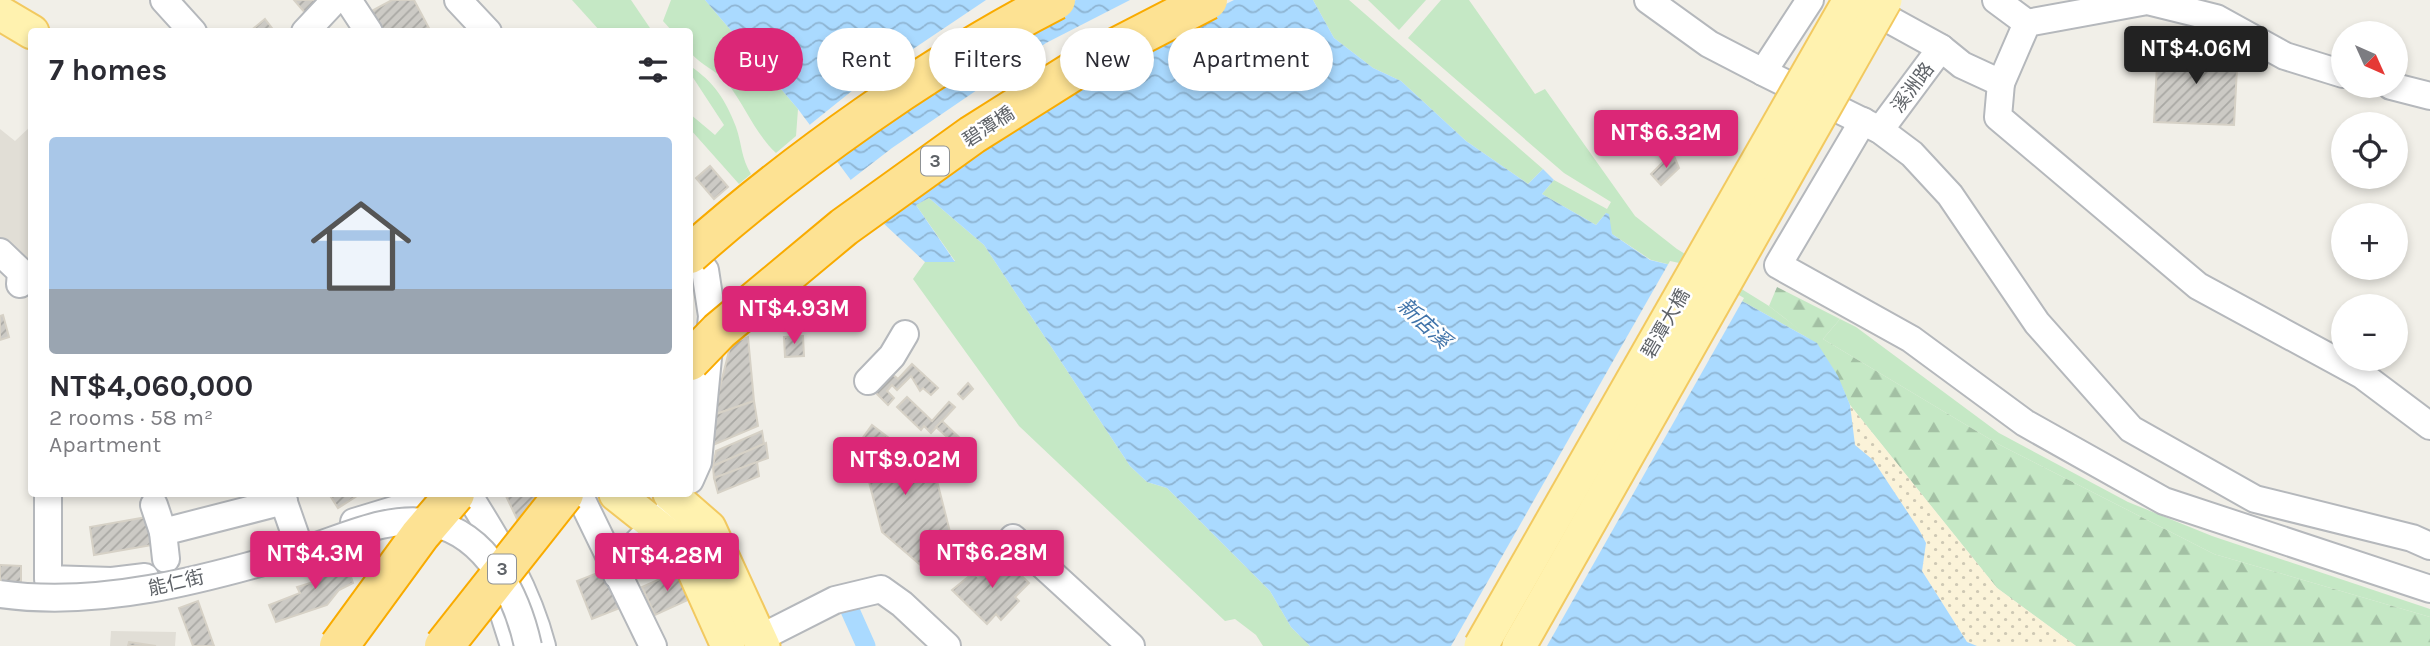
<!DOCTYPE html>
<meta charset="utf-8">
<style>
body{margin:0;font-family:Karla,"Noto Sans TC",sans-serif;background:#f2f2f3;color:#2b2b33;height:100vh;display:flex;flex-direction:column;font-size:26px;white-space:nowrap}
*{box-sizing:border-box;margin:0}
p{font-size:23px;color:#7c7c81}
.icon{flex:none;width:38px;height:38px;fill:none;stroke:currentColor;stroke-width:2;stroke-linecap:round;stroke-linejoin:round}
.map{position:relative;flex:1;overflow:hidden}
.sheet{position:absolute;left:28px;top:28px;width:665px;height:469px;display:flex;flex-direction:column;background:#fff;border-radius:7px;box-shadow:0 4px 10px #0003}
.sheet>*{flex:none}
.banner{position:absolute;left:714px;top:28px;width:665px;height:63px;display:flex;gap:14px}
.needle{width:46px;rotate:135deg}
.buttons{position:absolute;left:2331px;top:21px;display:grid;gap:14px}
.buttons a{display:grid;place-items:center;width:77px;height:77px;border-radius:50%;background:#fff;box-shadow:0 4px 10px #0003;font-size:35px}
.price{position:absolute;translate:-50% -60px;padding:0 16px;border-radius:7px;background:#db2777;color:#fff;font-size:23px;line-height:46px;filter:drop-shadow(0 2px 4px #0008)}
.price::after{content:'';position:absolute;left:50%;top:42px;width:21px;height:16px;margin-left:-10px;background:inherit;clip-path:polygon(0 0,100% 0,50% 100%)}
.price.active{background:#222;color:#fff}
ul{padding:0;list-style:none}
li{display:grid;align-content:center;gap:14px;height:371px;padding:0 21px}
li+li{border-top:2px solid #e1e1e2}
li span{display:grid;place-items:center;height:217px;border-radius:7px;color:#555}
li>.icon{margin-inline-start:auto}
span .icon{width:126px;height:126px;fill:#fffc;stroke-width:1}
li b{font-size:30px}
h2{display:flex;justify-content:space-between;align-items:center;height:84px;padding:0 21px;font-size:30px}
.chip{padding:0 24px;border-radius:32px;background:#fff;box-shadow:0 4px 10px #0003;font-size:24px;line-height:63px}
.chip.active{background:#db2777;color:#fff}
.map>svg:first-child{display:block}
.education{fill:#e1ded6}
.grass{fill:#c5e8c5}
.forest{fill:url(#forest-firs)}
.sand{fill:url(#sand-dots)}
.water{fill:url(#water-waves)}
.pier{fill:#f1efe8}
.lines{fill:none;stroke-linecap:round;stroke-linejoin:round}
.canal{stroke:#aadaff;stroke-width:19}
.building{fill:url(#building-hatch);stroke:#d6d1c6;stroke-width:2}
.minor-casing{stroke:#b5b8bc;stroke-width:30}
.major-casing{stroke:#f2c960;stroke-width:37}
.minor{stroke:#fff;stroke-width:26}
.major{stroke:#fff2af;stroke-width:33}
.minor-bridge-casing{stroke:#b5b8bc;stroke-width:30;stroke-linecap:butt}
.major-bridge-casing{stroke:#f2c960;stroke-width:37;stroke-linecap:butt}
.highway-bridge-casing{stroke:#f9ab00;stroke-width:42;stroke-linecap:butt}
.minor-bridge{stroke:#fff;stroke-width:26}
.major-bridge{stroke:#fff2af;stroke-width:33}
.highway-bridge{stroke:#fde293;stroke-width:38}
.labels{text-anchor:middle;stroke-width:5;stroke-linejoin:round;paint-order:stroke}
.shield{fill:#fff;stroke:#8f9295;stroke-width:2}
.shield-label{font-size:18px;font-weight:bold;fill:#5f6368}
.street-label{font-size:19px;fill:#5f6368;stroke:#fff}
.water-label{font-size:21px;font-style:italic;fill:#4174aa;stroke:#fff}
</style>
<div class="map">
<svg width="2430" height="646" viewBox="0 0 2430 646">
<defs>
<pattern id="forest-firs" width="22" height="20" patternUnits="userSpaceOnUse" patternTransform="scale(1.75)"><rect width="22" height="20" fill="#c5e8c5"/><path d="M5 1l3.5 6h-7zM16 11l3.5 6h-7z" fill="#a3c0a4"/></pattern>
<pattern id="sand-dots" width="8" height="8" patternUnits="userSpaceOnUse" patternTransform="scale(1.75)"><rect width="8" height="8" fill="#fbf3d9"/><path d="M2 2h.1M6 6h.1" fill="none" stroke="#cec8b4" stroke-width="1.8" stroke-linecap="round"/></pattern>
<pattern id="water-waves" width="16" height="10" patternUnits="userSpaceOnUse" patternTransform="scale(1.75)"><rect width="16" height="10" fill="#aadaff"/><path d="M0 5q4-4 8 0t8 0" fill="none" stroke="#8eb4d2"/></pattern>
<pattern id="building-hatch" width="6" height="6" patternUnits="userSpaceOnUse" patternTransform="scale(1.75)"><rect width="6" height="6" fill="#cccac5"/><path d="M-1 1l2-2M0 6l6-6M5 7l2-2" fill="none" stroke="#a9a8a4"/></pattern>
</defs>
<rect width="100%" height="100%" fill="#f1efe8"/>
<!-- education -->
<g class="education">
<path d="M31 126V263L28 265 0 244V129L15 141Z"/>
<path d="M111 631 176 632 175 646H110Z"/>
</g>
<!-- grass -->
<g class="grass">
<path d="M572 0H631L652 31H600Z"/>
<path d="M671 0H705L798 109 796 136 776 153C754 132 746 107 728 84 717 70 700 65 690 52V32L672 31 663 21Z"/>
<path d="M1313 0H1349L1543 169 1528 184 1466 141 1401 81 1373 68 1334 38Z"/>
<path d="M1368 0H1426L1399 30Z"/>
<path d="M1441 0H1469L1535 94 1545 89 1635 216 1677 249 1769 306 1817 343 1683 268 1651 260 1612 234 1606 213 1596 225 1542 194 1554 180 1607 209 1611 202 1564 173 1408 38Z"/>
<path d="M690 66C713 81 726 100 736 127 742 144 741 158 751 174L739 184 690 129V114L715 135 724 125 690 73Z"/>
<path d="M929 198 984 245 1130 466 1147 482 1167 488 1270 591 1291 627 1310 646H1263L1256 635 1235 619 1225 621 1019 426 913 279 925 262 955 261 916 205Z"/>
<path d="M1840 319 1856 327 1999 433 2128 502 2212 536 2430 609V617L2214 554 1998 444 1823 339Z"/>
</g>
<!-- forest -->
<path class="forest" d="M1777 287 1840 319 1823 339 1998 444 2214 554 2430 617V646H2076L1997 588 1850 405C1828 351 1814 341 1769 306Z"/>
<!-- sand -->
<path class="sand" d="M1850 405 1997 588 2076 646H1977L1967 642 1922 571 1926 543 1918 528 1873 460 1855 445Z"/>
<!-- water -->
<path class="water" d="M705 0H1313L1334 38 1373 68 1401 81 1466 141 1528 184 1543 169 1554 180 1542 194 1596 225 1606 213 1609 214 1612 234 1650 260 1683 268 1817 343 1838 376 1850 405 1855 445 1873 460 1918 528 1926 543 1922 571 1967 642 1977 646H1310L1291 627 1270 591 1167 488 1147 482 1130 466 984 245 929 198 916 205 955 262H925L882 222 798 109Z"/>
<!-- pier -->
<g class="pier">
<path d="M986 0H1076L1027 24 832 160 807 127 858 86Z"/>
<path d="M1130 0H1234L1137 48 876 219 848 182 892 148 1046 43Z"/>
<path d="M1670 261 1684 264 1744 298 1547 646H1451Z"/>
</g>
<g class="lines">
<!-- canal -->
<path class="canal" d="M849 608 866 646"/>
</g>
<!-- building -->
<g class="building">
<path d="M294 0H325L307 15Z"/>
<path d="M392 0H414L431 32H378L368 13Z"/>
<path d="M265 19 275 32H249Z"/>
<path d="M2158 46 2238 49 2234 125 2154 122Z"/>
<path d="M1674 156 1679 168 1661 185 1651 174 1668 157 1670 160Z"/>
<path d="M710 166 728 187 714 199 696 178Z"/>
<path d="M3 315 9 337 0 340V316Z"/>
<path d="M803 336 804 356 785 357 784 337Z"/>
<path d="M748 337 754 401 713 415 731 343Z"/>
<path d="M912 364 938 388 931 395 923 388 920 391 911 376 897 390 892 385 887 391 894 398 888 405 874 391 891 373 898 379Z"/>
<path d="M968 383 973 389 963 399 958 394Z"/>
<path d="M907 397 932 421 949 402 955 407 931 433 924 426 921 430 897 407Z"/>
<path d="M754 401 758 426 713 445V415Z"/>
<path d="M942 421 965 443 959 448 936 427Z"/>
<path d="M872 425 935 473 950 532 924 568 882 532 859 443Z"/>
<path d="M762 431 764 444 713 466 716 451Z"/>
<path d="M766 443 768 458 714 478 713 466Z"/>
<path d="M757 462 759 476 718 493 714 478Z"/>
<path d="M329 494H360L338 508Z"/>
<path d="M505 494H569L529 544Z"/>
<path d="M147 517 152 545 94 555 90 527Z"/>
<path d="M344 555 353 583 339 590 327 605 276 622 269 605 300 593 297 587 320 580 316 566Z"/>
<path d="M1000 555 1029 583 1015 597 1019 601 1001 620 996 614 987 624 952 590 973 573 978 577Z"/>
<path d="M0 565 21 566V593H0Z"/>
<path d="M605 570 620 608 592 619 577 581Z"/>
<path d="M678 571 692 598 655 615 642 587Z"/>
<path d="M198 601 214 646H193L179 608Z"/>
<path d="M129 642 156 646H128Z"/>
</g>
<g class="lines">
<defs>
<g id="minor">
<path d="M164 0 193 32"/>
<path d="M348 0 369 32"/>
<path d="M458 0 488 32"/>
<path d="M1648 0 1709 44 1763 72"/>
<path d="M1810 0 1763 72 1880 130 1912 154 1950 195 2037 323 2131 429 2255 499 2412 538 2430 546"/>
<path d="M1996 0 2027 23"/>
<path d="M1863 5 1941 48"/>
<path d="M305 32 335 0"/>
<path d="M2001 83 1998 117 2198 286 2362 375 2430 426"/>
<path d="M2391 86 2430 96"/>
<path d="M1863 121 1778 265 1911 339 2025 423 2164 501 2430 589"/>
<path d="M1880 130 1941 48 1962 65 2001 83 2027 23 2147 1 2216 18 2285 56 2343 74"/>
<path d="M0 252 21 272 20 284"/>
<path d="M690 252 705 270 712 316 698 462 690 480"/>
<path d="M868 381 892 356 905 334"/>
<path d="M48 494V579L112 581 145 577"/>
<path d="M281 494 303 557"/>
<path d="M468 494C499 543 527 589 542 646"/>
<path d="M579 494 653 646"/>
<path d="M154 505 163 532"/>
<path d="M354 522 433 498"/>
<path d="M1013 538 1131 646"/>
<path d="M166 559 163 532 284 501"/>
<path d="M617 575 637 543 667 513"/>
<path d="M500 602 514 646"/>
<path d="M760 638 835 600 881 589 902 604 947 646"/>
</g>
<g id="major">
<path d="M0 13 32 32"/>
<path d="M616 494 684 548 728 646"/>
<path d="M670 494 709 528 763 646"/>
</g>
</defs>
<!-- minor casing -->
<use href="#minor" class="minor-casing"/>
<!-- major casing -->
<use href="#major" class="major-casing"/>
<!-- minor -->
<use href="#minor" class="minor"/>
<!-- major -->
<use href="#major" class="major"/>
<defs>
<path id="minor-bridge" d="M0 594C99 608 203 580 298 552 340 540 387 514 432 523 488 535 517 596 528 646"/>
<g id="major-bridge">
<path d="M1481 646 1850 0"/>
<path d="M1519 646 1885 0"/>
</g>
<g id="highway-bridge">
<path d="M690 254C795 161 931 64 1056 0"/>
<path d="M690 361 719 331 844 227 972 135 1088 62 1208 0"/>
<path d="M339 646 420 535 455 494"/>
<path d="M444 646 564 494"/>
</g>
</defs>
<!-- minor-bridge casing -->
<use href="#minor-bridge" class="minor-bridge-casing"/>
<!-- major-bridge casing -->
<use href="#major-bridge" class="major-bridge-casing"/>
<!-- highway-bridge casing -->
<use href="#highway-bridge" class="highway-bridge-casing"/>
<!-- minor-bridge -->
<use href="#minor-bridge" class="minor-bridge"/>
<!-- major-bridge -->
<use href="#major-bridge" class="major-bridge"/>
<!-- highway-bridge -->
<use href="#highway-bridge" class="highway-bridge"/>
</g>
<g class="labels">
<!-- shield labels -->
<g class="shield">
<rect x="921" y="146.5" width="28" height="29" rx="5"/>
<rect x="488" y="554.5" width="28" height="29" rx="5"/>
</g>
<g class="shield-label">
<text x="935" y="167">3</text>
<text x="502" y="575">3</text>
</g>
<!-- street labels -->
<g class="street-label">
<text transform="translate(1912 87) rotate(-53)" y="7">溪洲路</text>
<text transform="translate(988 126) rotate(-33)" y="7">碧潭橋</text>
<text transform="translate(1665 323) rotate(-60)" y="7">碧潭大橋</text>
<text transform="translate(176 582) rotate(-13)" y="7">能仁街</text>
</g>
<!-- water labels -->
<g class="water-label">
<text transform="translate(1424 323) rotate(43)" y="7">新店溪</text>
</g>
</g>
</svg>
<div class="buttons">
<a><svg class="needle" viewBox="-14 -14 28 28"><path d="M0-13l5 13h-10z" fill="#e53935"/><path d="M0 13l5-13h-10z" fill="#7c7c81"/></svg></a>
<a><svg class="icon" aria-label="locate" viewBox="0 0 24 24"><circle cx="12" cy="12" r="6"/><path d="M12 2v4M12 18v4M2 12h4M18 12h4"/></svg></a>
<a>+</a>
<a>−</a>
</div>
<b class="price active" style="left:2196px;top:86px">NT$4.06M</b>
<b class="price" style="left:1666px;top:170px">NT$6.32M</b>
<b class="price" style="left:794px;top:346px">NT$4.93M</b>
<b class="price" style="left:905px;top:497px">NT$9.02M</b>
<b class="price" style="left:992px;top:590px">NT$6.28M</b>
<b class="price" style="left:315px;top:591px">NT$4.3M</b>
<b class="price" style="left:667px;top:593px">NT$4.28M</b>
<div class="banner">
<a class="chip active">Buy</a>
<a class="chip">Rent</a>
<a class="chip">Filters</a>
<a class="chip">New</a>
<a class="chip">Apartment</a>
</div>
<section class="sheet">
<h2>7 homes<svg class="icon" aria-label="filters" viewBox="0 0 24 24"><path d="M4 7h16M4 17h16"/><circle cx="9" cy="7" r="2"/><circle cx="15" cy="17" r="2"/></svg></h2>
<ul>
<li><span style="background:linear-gradient(#a9c7e8 70%,#9aa5b1 0)"><svg class="icon" aria-label="home" viewBox="0 0 24 24"><path d="M3 11l9-7 9 7M6 9v11h12V9"/></svg></span><div><b>NT$4,060,000</b><p>2 rooms · 58 m²</p><p>Apartment</p></div></li>
</ul>
</section>
</div>
